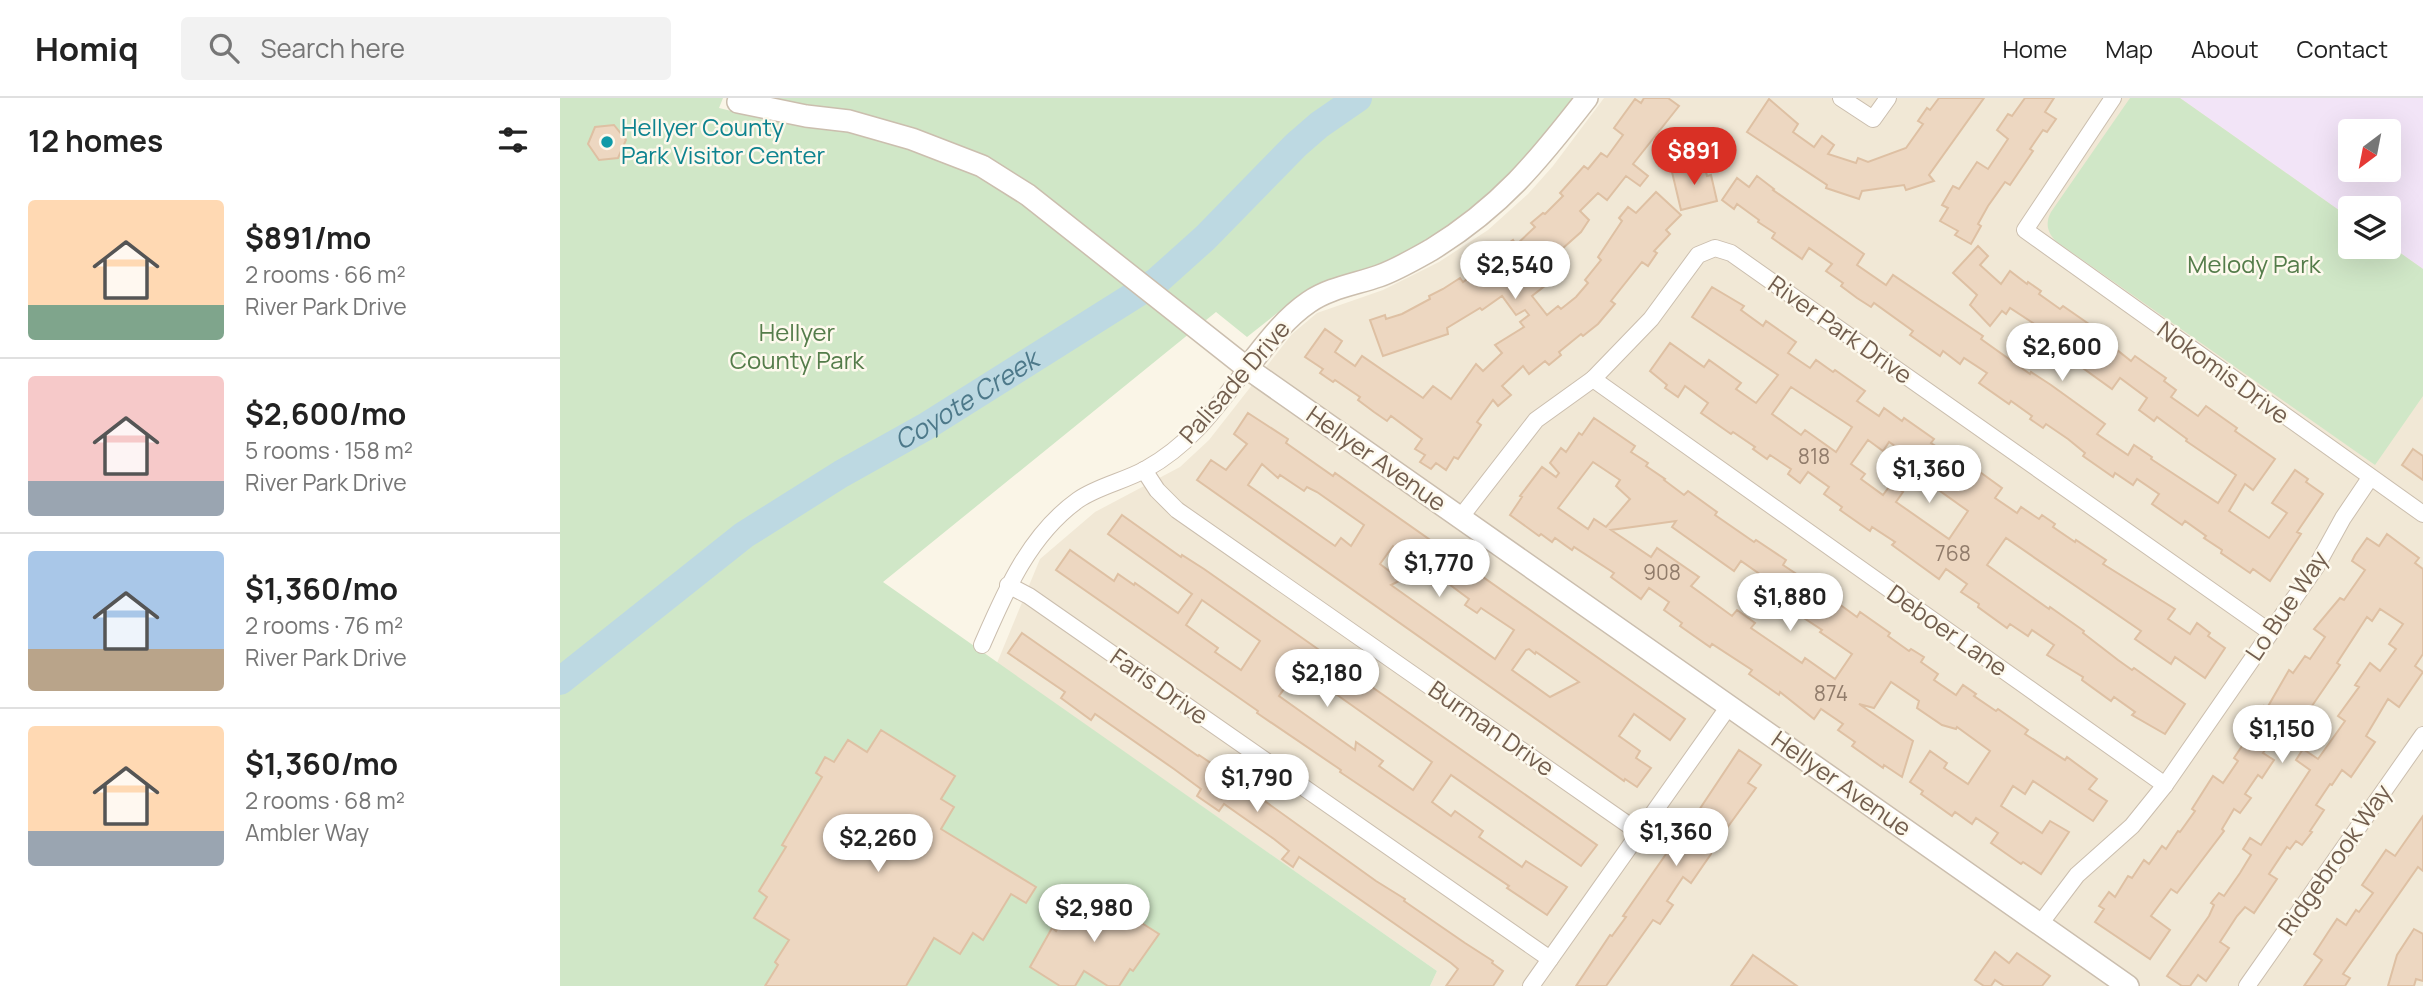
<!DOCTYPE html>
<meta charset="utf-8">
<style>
body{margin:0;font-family:Manrope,sans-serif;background:#f2f2f2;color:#222;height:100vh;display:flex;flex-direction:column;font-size:26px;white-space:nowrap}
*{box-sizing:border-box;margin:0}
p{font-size:23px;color:#767676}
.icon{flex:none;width:38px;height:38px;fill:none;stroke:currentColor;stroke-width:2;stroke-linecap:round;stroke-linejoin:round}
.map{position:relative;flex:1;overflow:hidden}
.side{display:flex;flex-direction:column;background:#fff;width:560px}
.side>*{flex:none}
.needle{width:46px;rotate:212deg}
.tools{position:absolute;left:1778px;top:21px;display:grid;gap:14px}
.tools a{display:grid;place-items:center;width:63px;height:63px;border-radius:7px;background:#fff;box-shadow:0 7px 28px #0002;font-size:35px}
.price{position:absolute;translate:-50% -60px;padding:0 16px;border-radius:24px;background:#fff;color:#222;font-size:23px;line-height:46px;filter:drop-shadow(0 2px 4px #0008)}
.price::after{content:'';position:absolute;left:50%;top:42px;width:21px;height:16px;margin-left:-10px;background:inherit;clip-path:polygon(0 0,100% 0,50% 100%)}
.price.current{background:#d93025;color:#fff}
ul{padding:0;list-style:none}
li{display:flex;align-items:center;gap:21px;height:175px;padding:0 28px}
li+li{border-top:2px solid #e0e0e0}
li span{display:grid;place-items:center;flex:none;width:196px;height:140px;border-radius:7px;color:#555}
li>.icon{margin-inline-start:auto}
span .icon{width:84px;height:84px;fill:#fffc;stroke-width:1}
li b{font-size:30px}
h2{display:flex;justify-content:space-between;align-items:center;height:84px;padding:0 28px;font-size:30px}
header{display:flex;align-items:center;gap:42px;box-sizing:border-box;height:98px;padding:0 35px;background:#fff;border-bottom:2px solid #e0e0e0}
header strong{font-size:33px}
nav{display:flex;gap:38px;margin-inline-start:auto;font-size:24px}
.search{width:490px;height:63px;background:#f2f2f2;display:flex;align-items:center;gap:18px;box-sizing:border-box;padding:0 24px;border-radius:7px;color:#767676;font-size:26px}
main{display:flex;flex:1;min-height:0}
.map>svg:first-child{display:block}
.residential{fill:#f1e8d6;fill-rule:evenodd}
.education{fill:#f2e4f7;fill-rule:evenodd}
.green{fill:#d0e7c7}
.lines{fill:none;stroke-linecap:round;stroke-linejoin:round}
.river{stroke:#bdd9e2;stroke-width:28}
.building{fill:#edd7c1;stroke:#dec0a3;stroke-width:2;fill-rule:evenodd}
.minor-casing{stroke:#cbbeae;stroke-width:18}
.tertiary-casing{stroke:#cbbeae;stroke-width:24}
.minor{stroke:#fff;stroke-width:16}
.tertiary{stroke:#fff;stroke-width:21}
.culture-dot{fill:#0f9aa8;stroke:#fdf9ed;stroke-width:2.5}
.labels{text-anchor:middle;stroke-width:5;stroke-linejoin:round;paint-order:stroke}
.number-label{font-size:21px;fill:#917c6b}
.culture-label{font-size:24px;fill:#0d838f;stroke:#fdf9ed;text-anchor:start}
.park-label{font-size:24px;fill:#547c4a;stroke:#fdf9ed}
.street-label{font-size:24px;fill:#725e4e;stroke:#fdf9ed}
.water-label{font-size:26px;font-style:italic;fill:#4d798a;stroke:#fdf9ed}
</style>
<header>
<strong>Homiq</strong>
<div class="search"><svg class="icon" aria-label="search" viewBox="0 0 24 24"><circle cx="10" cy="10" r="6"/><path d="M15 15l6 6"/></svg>Search here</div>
<nav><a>Home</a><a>Map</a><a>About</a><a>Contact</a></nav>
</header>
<main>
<section class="side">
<h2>12 homes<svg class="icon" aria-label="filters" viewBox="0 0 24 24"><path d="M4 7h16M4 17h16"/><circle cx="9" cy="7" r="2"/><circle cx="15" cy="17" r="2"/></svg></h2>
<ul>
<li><span style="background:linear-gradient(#ffd9b3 75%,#7fa58c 0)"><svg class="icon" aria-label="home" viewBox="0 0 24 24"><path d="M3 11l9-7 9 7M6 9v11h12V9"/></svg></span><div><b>$891/mo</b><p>2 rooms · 66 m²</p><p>River Park Drive</p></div></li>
<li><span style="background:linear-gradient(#f6c9c9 75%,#9aa5b1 0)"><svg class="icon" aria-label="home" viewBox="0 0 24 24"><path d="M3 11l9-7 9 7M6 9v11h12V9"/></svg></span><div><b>$2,600/mo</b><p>5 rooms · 158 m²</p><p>River Park Drive</p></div></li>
<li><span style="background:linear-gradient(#a9c7e8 70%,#b9a48a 0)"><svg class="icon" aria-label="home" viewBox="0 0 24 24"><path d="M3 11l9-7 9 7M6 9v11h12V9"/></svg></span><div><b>$1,360/mo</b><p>2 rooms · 76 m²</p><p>River Park Drive</p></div></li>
<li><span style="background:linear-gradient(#ffd9b3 75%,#9aa5b1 0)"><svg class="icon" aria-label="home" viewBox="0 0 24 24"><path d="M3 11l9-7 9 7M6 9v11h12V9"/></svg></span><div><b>$1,360/mo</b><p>2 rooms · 68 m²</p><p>Ambler Way</p></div></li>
</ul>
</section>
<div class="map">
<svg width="1863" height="888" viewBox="0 0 1863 888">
<rect width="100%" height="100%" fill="#faf5e7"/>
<!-- residential -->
<path class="residential" d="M1044 0H1863V888H870L877 873 437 565 480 461 535 414 620 369 649 342 732 236 757 215 823 192 879 164 928 132 968 96 993 68ZM1790 33H1829V72H1790ZM1790 110H1829V149H1790Z"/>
<!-- education -->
<path class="education" d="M1620 0H1863V171L1829 147V110H1790V120ZM1790 33H1829V72H1790Z"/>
<!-- green -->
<g class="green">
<path d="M0 0H163L159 10 188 17 197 0H1015L975 52 911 114 863 145 823 165 745 193 687 239 656 214 323 484 877 873 870 888H0Z"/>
<path d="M1570 0H1620L1790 120V149H1829V147L1863 171V298L1815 367 1497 144C1487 135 1485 125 1491 114Z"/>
</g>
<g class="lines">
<!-- river -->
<path class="river" id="s1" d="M0 583 184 437 281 376 365 329 597 183 645 140 736 47 759 27 798 0"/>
</g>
<!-- building -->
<g class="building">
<path d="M1084 0H1108L1119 8 1073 66 1088 78 1080 88 1066 78 1047 102 1038 95 1020 113 1029 122 1021 134 984 167 995 180 972 198 987 217 998 208 1001 211 1016 199 1028 185 1025 182 1041 162 1038 159 1062 123 1059 120 1068 109 1076 115 1096 94 1121 117 1106 132 1110 136 1094 153 1097 155 1088 168 1082 164 1051 203 1055 206 1038 226 1023 238 1021 236 999 254 1001 257 989 267 985 263 969 276 963 268 942 288 951 297 938 308 933 302 917 324 921 327 898 361 894 359 886 372 876 365 871 371 860 364 865 357 855 351 862 341 831 318 827 323 814 314 798 302 800 299 775 282 773 284 760 275 763 271 745 259 765 231 782 243 775 254 795 268 802 258 863 300 873 288 891 301 916 266 923 273 942 255 935 247 964 229 960 224 969 217 965 212 956 217 942 198 922 212 920 210 887 230 888 236 823 258 810 222 825 217 826 221 842 216 870 201 869 198 883 191 900 180 903 184 920 172 925 178 947 163 939 152 953 142 956 147 975 129 971 125 983 115 985 116 1003 98 1000 95 1024 68 1028 71 1041 55 1047 59 1063 37 1054 30 1075 1 1081 5Z"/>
<path d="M1379 0H1424L1369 77 1374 83 1346 92 1344 87 1302 93 1299 101 1266 90 1267 87 1187 34 1209 1 1238 26 1233 34 1254 49 1262 38 1274 47 1268 56 1296 65 1298 60 1308 64 1346 50 1363 26 1358 23 1367 10 1370 12Z"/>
<path d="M1465 0H1494L1485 14 1496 21 1487 34 1483 32 1470 51 1473 53 1450 87 1445 84 1428 108 1418 126 1421 128 1411 146 1395 137 1398 133 1380 123 1388 110 1382 107 1393 88 1399 91 1417 64 1428 71 1448 41 1437 32 1448 16 1452 18Z"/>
<path d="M54 27 66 42 58 60 39 62 28 46 35 29Z"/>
<path d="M1144 66 1147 78 1151 77 1157 103 1121 112 1112 74Z"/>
<path d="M1197 78 1214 91 1213 92 1304 156 1297 167 1326 187 1333 177 1423 238 1421 241 1470 276 1471 274 1491 287 1545 326 1537 336 1568 357 1574 347 1592 359 1591 361 1658 405 1676 377 1626 343 1627 341 1597 319 1594 323 1579 312 1587 300 1560 280 1552 291 1513 263 1520 252 1490 232 1482 243 1467 233 1473 225 1450 210 1446 216 1442 213 1430 228 1410 207 1417 197 1393 175 1418 148 1428 158 1420 167 1441 186 1450 173 1467 186 1468 184 1481 193 1479 196 1500 211 1503 208 1539 233 1537 236 1571 263 1575 258 1606 280 1604 283 1616 292 1611 299 1638 318 1646 308 1677 330 1675 333 1715 361 1693 392 1685 386 1669 413 1709 440 1727 415 1712 405 1735 372 1748 381 1746 384 1763 396 1737 434 1741 436 1710 483 1693 471 1690 475 1661 455 1662 452 1644 440 1646 438 1625 423 1622 427 1592 406 1599 396 1577 381 1573 387 1555 375 1553 379 1523 358 1525 355 1508 341 1486 326 1483 330 1470 321 1472 318 1451 303 1449 306 1419 285 1427 275 1404 260 1400 266 1383 253 1380 258 1350 237 1353 233 1314 205 1311 209 1297 200 1281 188 1283 185 1266 173 1272 166 1249 150 1242 161 1212 140 1215 135 1198 124 1199 122 1177 106 1174 111 1162 102 1177 80 1189 89Z"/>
<path d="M1152 189 1184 208 1181 212 1203 228 1206 223 1236 244 1228 255 1250 270 1256 262 1273 274 1275 272 1305 293 1297 303 1319 318 1324 310 1342 323 1344 320 1374 341 1371 345 1411 371 1413 369 1442 390 1435 400 1457 415 1461 409 1479 421 1482 417 1495 426 1493 429 1515 444 1516 442 1546 462 1543 466 1615 511 1608 521 1630 536 1637 525 1650 535 1648 538 1665 550 1645 580 1615 559 1611 566 1575 541 1581 533 1446 440 1427 467 1489 511 1490 509 1524 533 1523 535 1558 562 1572 572 1574 570 1625 606 1605 636 1572 617 1575 614 1554 599 1551 603 1522 582 1523 579 1487 557 1494 547 1472 532 1468 538 1450 526 1447 530 1418 509 1419 506 1401 494 1407 486 1386 471 1379 481 1332 447 1335 444 1312 429 1310 433 1280 412 1282 409 1264 396 1269 389 1248 374 1240 385 1228 376 1231 371 1210 357 1207 361 1193 351 1195 349 1173 334 1171 336 1141 315 1148 305 1125 288 1118 299 1105 290 1107 287 1090 273 1110 245 1144 269 1149 262 1181 285 1176 291 1196 305 1218 277 1132 219ZM1231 289 1292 329 1276 354 1245 332 1241 337 1212 316ZM1308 342 1323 353 1329 344 1357 363 1346 379 1366 393 1370 386 1408 413 1389 441 1336 404 1343 394 1331 386 1323 397 1301 381 1305 376 1291 366Z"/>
<path d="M688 315 728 341 726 345 773 378 775 375 1125 621 1110 642 1074 616 1059 638 1080 653 1076 660 1091 670 1077 689 1065 681 1064 683 637 382 651 362 666 372 687 346 674 336ZM702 366 718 380 720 377 744 393 747 389 757 394 804 427 791 448 781 440 775 448 688 387ZM833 448 860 466 848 472 872 487 878 478 909 501 905 507 917 515 921 510 954 532 935 561 831 487 841 482 820 466ZM969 551 975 556 976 554 1019 584 990 599 952 572 966 552Z"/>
<path d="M1034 320 1075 348 1071 354 1088 365 1086 368 1105 381 1104 382 1124 397 1128 393 1157 414 1155 417 1194 444 1196 442 1226 462 1223 467 1241 479 1236 485 1258 500 1265 490 1278 499 1275 503 1297 519 1300 514 1330 535 1328 538 1349 553 1351 551 1364 559 1361 564 1378 576 1374 582 1396 597 1403 587 1416 596 1414 598 1436 613 1438 611 1468 632 1465 636 1505 662 1507 659 1537 681 1529 691 1547 703 1533 723 1473 683 1465 696 1453 688 1441 708 1482 735 1490 723 1509 734 1481 776 1463 764 1461 766 1431 745 1438 735 1416 720 1412 726 1395 714 1392 718 1361 696 1363 693 1350 684 1370 653 1387 665 1384 670 1408 686 1430 653 1397 629 1396 631 1382 627 1357 610 1359 603 1331 584 1314 610 1299 606 1353 643 1342 679 1324 667 1323 670 1292 648 1295 644 1278 632 1283 626 1261 611 1254 621 1220 594 1219 597 1189 576 1192 572 1152 546 1150 549 1120 528 1122 525 1104 512 1109 504 1089 490 1081 501 1051 479 1054 475 1014 449 1012 452 995 440 992 444 981 436 979 438 950 417 962 399 960 398 982 369 996 379 999 375 990 365 1001 350 1006 354 1019 335 1022 337ZM1033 364 1060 382 1056 388 1070 401 1046 429 1034 421 1028 431 998 410ZM1116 423 1112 429 1174 473 1181 463 1211 484 1204 494 1262 532 1260 534 1292 556 1275 581 1245 560 1242 565 1191 530 1195 525 1177 512 1172 518 1142 496 1131 488 1139 479 1097 450 1091 459 1051 432Z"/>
<path d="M1853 351 1863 358V382L1842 367Z"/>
<path d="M562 417 621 459 622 457 644 471 1037 747 1021 768 891 677 872 704 891 718 895 713 923 733 919 739 962 769 966 763 1007 789 987 817 947 790 949 788 780 674 781 672 697 615 698 613 496 472 510 452 554 483 558 476 574 487 575 485 618 515 632 496 548 436ZM642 502 700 543 681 572 655 554 658 550 626 527ZM739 570 872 664 853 692 819 668 823 663 796 644 795 652 719 598Z"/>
<path d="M1827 436 1859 460 1855 465 1863 471V556L1855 568 1863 574 1839 609 1828 601 1806 638 1815 644 1791 679 1782 672 1772 687 1770 686 1756 707 1764 712 1750 733 1752 734 1742 747 1736 743 1730 751 1727 749 1709 776 1717 781 1694 815 1685 809 1677 818 1660 844 1669 850 1646 883 1638 877 1630 888H1622L1607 878 1649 818 1654 807 1651 805 1659 795 1664 798 1680 775 1691 757 1683 751 1690 740 1701 747 1750 672 1736 662 1743 651 1758 661 1785 623 1778 618 1799 589 1795 587 1810 565 1820 573 1836 551 1829 546 1843 526 1820 511 1812 523 1807 519 1777 565 1780 567 1730 640 1719 633 1717 635 1703 655 1714 662 1702 680 1698 677 1685 696 1691 700 1680 715 1674 711 1662 731 1664 733 1617 795 1611 791 1591 818 1610 832 1590 861 1535 824 1544 811 1539 808 1549 794 1555 799 1568 778 1572 780 1584 762 1589 766 1602 748 1606 751 1618 733 1620 734 1635 713 1632 711 1653 678 1663 685 1678 663 1674 660 1686 642 1682 639 1691 627 1704 608 1707 610 1729 572 1733 575 1745 558 1750 561 1765 539 1754 531 1780 500 1784 502 1805 472 1792 463 1795 457 1807 440 1819 448Z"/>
<path d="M462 535 638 658 639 657 667 676 816 783 845 801 844 803 905 845 933 863 932 865 943 873 933 888H886L898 871 891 865 739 759 733 769 722 761 729 753 714 741 664 706 659 713 637 698 641 691 614 671 535 616 531 622 501 600 505 594 448 555Z"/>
<path d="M321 632 395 678 381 701 394 709 381 731 476 789 466 805 451 796 423 842 413 835 400 856 374 840 346 888H205L218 867 215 864 229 842 194 820 207 799 199 793 226 749 222 747 262 679 256 675 265 659 274 664 288 642 307 654Z"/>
<path d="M1179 652 1201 667 1188 685 1196 690 1151 752V756L1131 785 1123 779 1107 803 1113 807 1100 826 1093 822 1046 888H1016L1050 837 1052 838 1066 819 1063 818 1113 746 1115 748Z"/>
<path d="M1863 718V773L1858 769 1783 876 1790 880 1785 888H1744L1762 862 1754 856 1767 836 1777 821 1786 827 1796 812 1799 814 1813 795 1802 787 1826 752 1835 758Z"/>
<path d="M525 789 599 836 573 873 570 871 559 888H548L524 873 515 888H500L470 869 492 830 496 833Z"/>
<path d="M1854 831 1863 836V883L1856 881 1854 888H1828L1837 857Z"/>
<path d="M1435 854 1449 865 1457 855 1490 878 1482 888H1444L1435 882 1431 888H1424L1415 882Z"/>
<path d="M1193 857 1237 888H1171Z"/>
</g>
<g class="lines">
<defs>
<g id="minor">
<path d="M1281 0 1313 21 1328 0"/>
<path d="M1553 0 1465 132 1863 416"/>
<path d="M1033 281 1605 687"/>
<path d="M584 372 597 392 617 412 1080 735"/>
<path d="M900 420 976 322 1033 281 1091 221 1138 157 1155 150 1171 155 1710 534"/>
<path d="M448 487 469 498 990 861"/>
<path d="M422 547C445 494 469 437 518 402 538 388 565 383 586 371 631 346 656 310 687 270"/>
<path d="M1480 826 1517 777 1572 728 1605 687 1756 469 1783 420 1810 380"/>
<path d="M971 888 1169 608"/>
<path d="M1687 888 1863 637"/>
</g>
<g id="tertiary">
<path d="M180 0 178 4 246 18 289 23 352 41 422 68 468 97 687 270 1568 888"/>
<path d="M687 270C706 246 724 221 749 204 769 190 796 186 819 178 836 172 855 161 871 152 941 109 978 63 1027 0"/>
</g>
</defs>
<!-- minor casing -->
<use href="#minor" class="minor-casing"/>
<!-- tertiary casing -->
<use href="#tertiary" class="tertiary-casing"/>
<!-- minor -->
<use href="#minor" class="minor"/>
<!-- tertiary -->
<use href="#tertiary" class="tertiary"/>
</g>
<!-- markers -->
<circle class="culture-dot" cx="47" cy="44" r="7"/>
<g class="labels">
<!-- number labels -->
<g class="number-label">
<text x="1254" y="366">818</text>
<text x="1393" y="463">768</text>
<text x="1102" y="482">908</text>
<text x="1271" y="603">874</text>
</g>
<!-- culture labels -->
<g class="culture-label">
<text x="61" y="38">Hellyer County<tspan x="61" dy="28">Park Visitor Center</tspan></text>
</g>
<!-- park labels -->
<g class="park-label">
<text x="1694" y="175">Melody Park</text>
<text x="237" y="243">Hellyer<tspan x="237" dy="28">County Park</tspan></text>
</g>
<!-- street labels -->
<g class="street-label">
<text transform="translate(1280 232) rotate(35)" y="8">River Park Drive</text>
<text transform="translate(1663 275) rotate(36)" y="8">Nokomis Drive</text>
<text transform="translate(675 284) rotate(-49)" y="8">Palisade Drive</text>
<text transform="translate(816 361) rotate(35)" y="8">Hellyer Avenue</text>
<text transform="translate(1727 508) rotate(-56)" y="8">Lo Bue Way</text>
<text transform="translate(1387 533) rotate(35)" y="8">Deboer Lane</text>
<text transform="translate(599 589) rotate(35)" y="8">Faris Drive</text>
<text transform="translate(931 631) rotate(35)" y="8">Burman Drive</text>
<text transform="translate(1281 686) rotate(35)" y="8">Hellyer Avenue</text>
<text transform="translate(1775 762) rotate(-55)" y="8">Ridgebrook Way</text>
</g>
<!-- water labels -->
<g class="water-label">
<text dy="9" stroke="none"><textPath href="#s1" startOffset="495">Coyote Creek</textPath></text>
</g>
</g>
</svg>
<div class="tools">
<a><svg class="needle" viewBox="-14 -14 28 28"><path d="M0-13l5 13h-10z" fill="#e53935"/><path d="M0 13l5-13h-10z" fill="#767676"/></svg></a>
<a><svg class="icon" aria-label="layers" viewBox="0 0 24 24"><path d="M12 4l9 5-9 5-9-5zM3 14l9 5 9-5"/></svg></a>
</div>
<b class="price current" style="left:1134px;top:89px">$891</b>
<b class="price" style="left:955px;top:203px">$2,540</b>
<b class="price" style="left:1502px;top:285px">$2,600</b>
<b class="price" style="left:1369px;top:407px">$1,360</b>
<b class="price" style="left:879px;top:501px">$1,770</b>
<b class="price" style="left:1230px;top:535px">$1,880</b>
<b class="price" style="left:767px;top:611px">$2,180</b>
<b class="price" style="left:1722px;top:667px">$1,150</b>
<b class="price" style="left:697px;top:716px">$1,790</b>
<b class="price" style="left:1116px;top:770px">$1,360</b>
<b class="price" style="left:318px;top:776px">$2,260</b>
<b class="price" style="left:534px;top:846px">$2,980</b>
</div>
</main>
